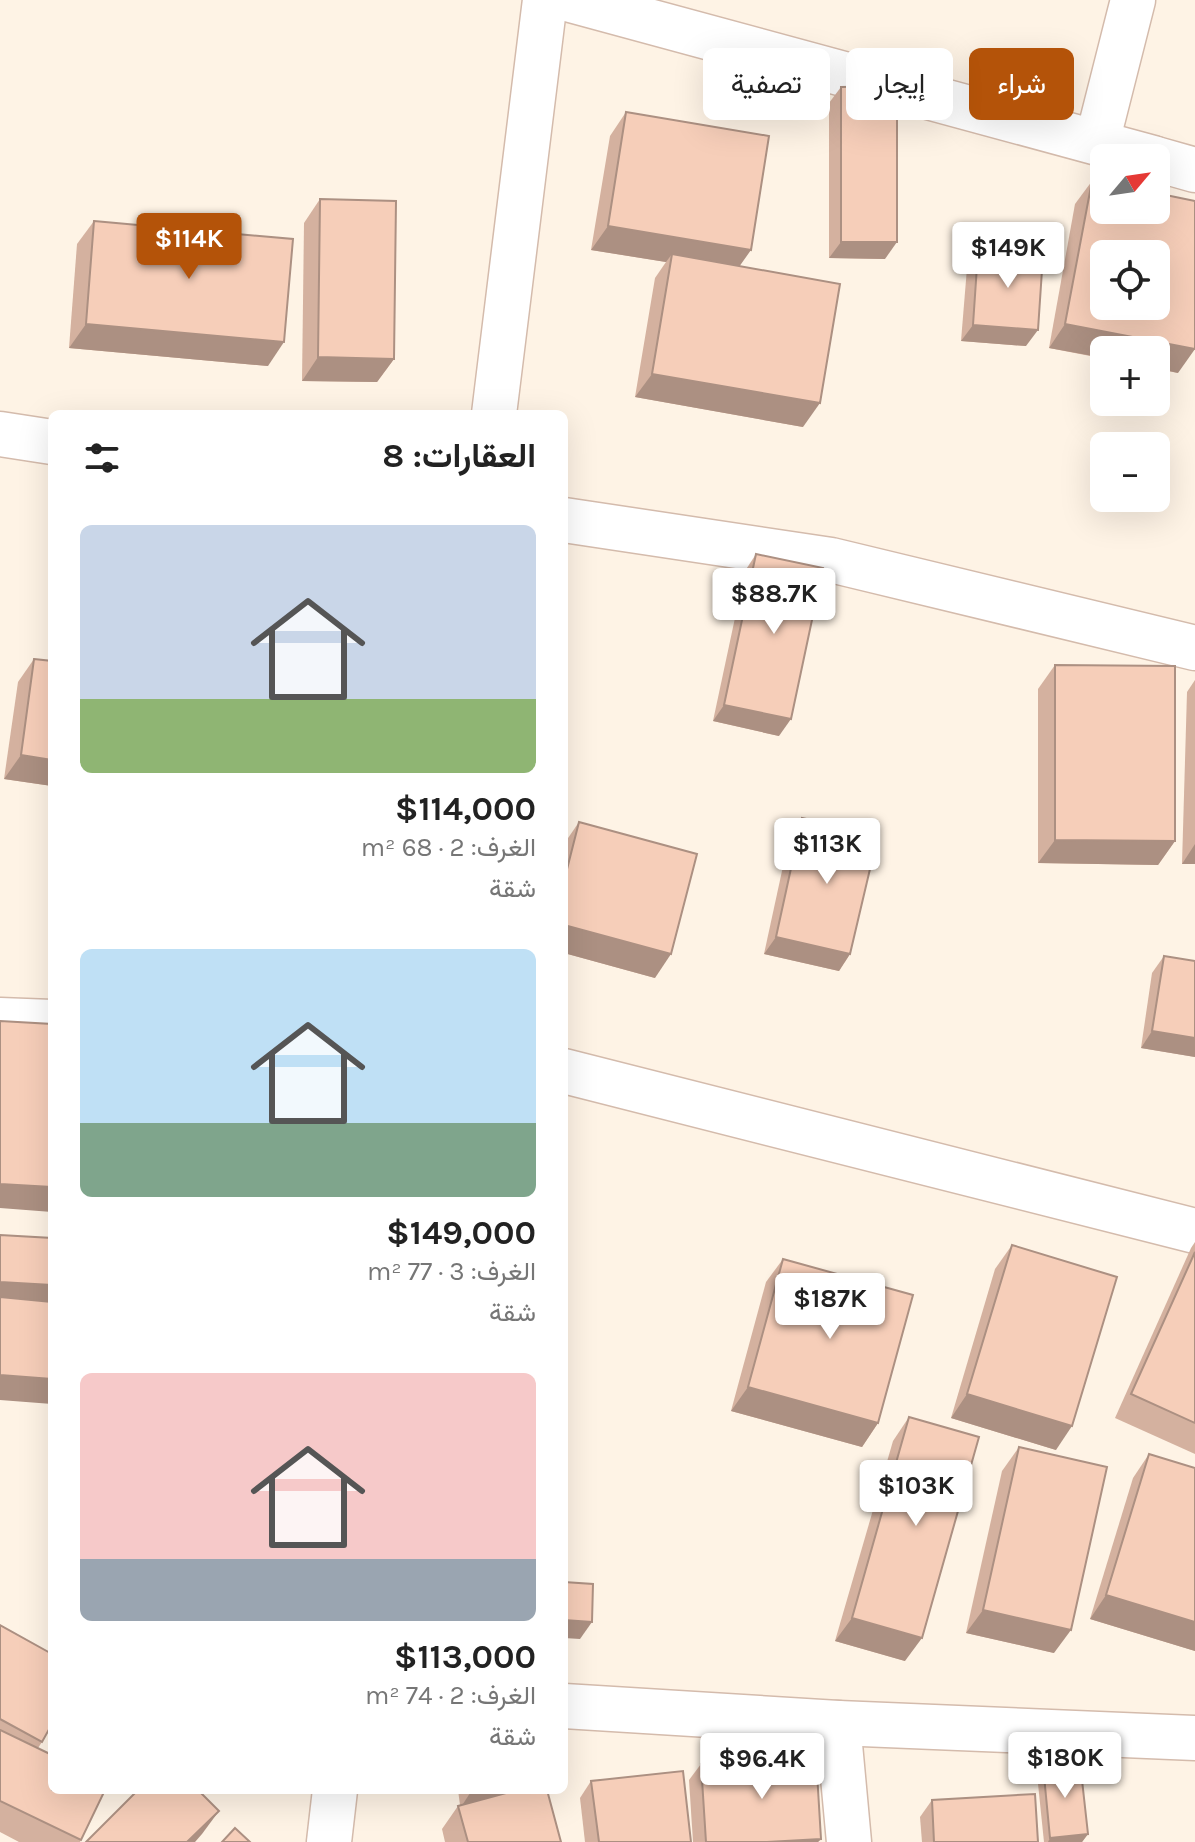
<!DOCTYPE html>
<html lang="ar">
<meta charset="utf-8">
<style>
body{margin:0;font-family:Karla,Vazirmatn,sans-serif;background:#f6f6f6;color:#222;direction:rtl;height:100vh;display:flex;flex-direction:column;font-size:30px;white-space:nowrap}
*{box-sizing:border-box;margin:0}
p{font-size:26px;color:#767676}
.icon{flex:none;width:44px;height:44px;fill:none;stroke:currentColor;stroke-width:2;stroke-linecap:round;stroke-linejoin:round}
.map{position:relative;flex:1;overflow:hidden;direction:ltr}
.details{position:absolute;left:48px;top:410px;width:520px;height:1384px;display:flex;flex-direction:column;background:#fff;border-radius:12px;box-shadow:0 8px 32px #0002;direction:rtl}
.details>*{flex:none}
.hud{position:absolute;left:592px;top:48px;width:482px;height:72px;direction:rtl;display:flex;gap:16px}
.needle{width:52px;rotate:61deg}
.tools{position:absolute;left:1090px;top:144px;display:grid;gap:16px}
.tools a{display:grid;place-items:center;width:80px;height:80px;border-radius:12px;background:#fff;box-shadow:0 8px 32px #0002;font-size:40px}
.price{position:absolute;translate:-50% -68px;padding:0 18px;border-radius:8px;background:#fff;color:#222;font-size:26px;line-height:52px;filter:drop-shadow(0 2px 4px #0008)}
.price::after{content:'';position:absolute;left:50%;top:48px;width:24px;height:18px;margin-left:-12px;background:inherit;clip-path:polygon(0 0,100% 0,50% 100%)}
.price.current{background:#b45309;color:#fff}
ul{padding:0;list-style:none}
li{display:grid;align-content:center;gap:16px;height:424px;padding:0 32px}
li span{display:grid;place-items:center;height:248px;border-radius:12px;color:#555}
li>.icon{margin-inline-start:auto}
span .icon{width:144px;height:144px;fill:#fffc;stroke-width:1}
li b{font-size:34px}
h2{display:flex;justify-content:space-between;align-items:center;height:96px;padding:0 32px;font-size:34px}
.chip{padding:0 28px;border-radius:12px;background:#fff;box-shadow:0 8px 32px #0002;font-size:28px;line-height:72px}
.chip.current{background:#b45309;color:#fff}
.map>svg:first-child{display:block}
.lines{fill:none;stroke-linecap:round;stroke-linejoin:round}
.minor-casing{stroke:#d4bbac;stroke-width:47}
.minor{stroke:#fff;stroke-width:44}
.wall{fill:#d4b19f}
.shaded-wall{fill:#ac9082}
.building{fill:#f6ceb9;stroke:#ac9082;stroke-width:2;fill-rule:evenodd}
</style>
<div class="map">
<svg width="1195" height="1842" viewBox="0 0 1195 1842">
<rect width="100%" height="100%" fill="#fef3e5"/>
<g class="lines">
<defs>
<g id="minor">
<path d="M571 0 1153 158"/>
<path d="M1097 142 1133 0"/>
<path d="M1156 159 1195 170"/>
<path d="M494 414 545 0"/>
<path d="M0 434 52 442"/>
<path d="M564 520 831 560 1195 648"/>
<path d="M0 1020 52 1022"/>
<path d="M564 1071 1195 1231"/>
<path d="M564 1706 838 1723 1195 1738"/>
<path d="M838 1723 849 1842"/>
<path d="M329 1842 335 1790"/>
</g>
</defs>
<!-- minor casing -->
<use href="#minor" class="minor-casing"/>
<!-- minor -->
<use href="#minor" class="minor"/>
</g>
<!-- wall -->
<g class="wall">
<path d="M841 87 885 259 829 258V103Z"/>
<path d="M626 112 740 266 803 427 635 397 655 278 666 262 591 250 610 136Z"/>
<path d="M1092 181 1178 373 1049 348 1075 204Z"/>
<path d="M320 199 394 359 377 382 302 381 304 223Z"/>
<path d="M94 221 268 366 69 348 77 244Z"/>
<path d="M978 251 1026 346 961 341 967 268Z"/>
<path d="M756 554 779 736 713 721 745 571Z"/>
<path d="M34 659 52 661V786L4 779 18 682Z"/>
<path d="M1055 665 1175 841 1158 865 1038 863V689Z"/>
<path d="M1195 680V864H1182L1187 692Z"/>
<path d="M802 818 850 954 839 971 764 954 790 834Z"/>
<path d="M579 822 655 978 564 953V844Z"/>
<path d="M1164 956 1195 1057 1141 1048 1152 973Z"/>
<path d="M1195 1242V1454L1115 1418 1191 1248Z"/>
<path d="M1012 1245 1056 1450 951 1418 995 1269Z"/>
<path d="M783 1259 878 1423 862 1447 731 1411 766 1282Z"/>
<path d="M909 1417 905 1661 835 1641 893 1441Z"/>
<path d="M1019 1447 1054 1653 966 1633 1002 1471Z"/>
<path d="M1149 1454 1195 1468V1651L1090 1619 1133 1478Z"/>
<path d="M0 1625 42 1742 38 1748 105 1790 80 1842H19L0 1832Z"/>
<path d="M701 1764 821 1839 818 1842H693L689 1780Z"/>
<path d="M1043 1765 1088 1834 1082 1842H1044L1037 1774Z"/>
<path d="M591 1781 691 1842H585L580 1798Z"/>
<path d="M458 1790H547L561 1842H445L442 1829 458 1806 460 1805Z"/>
<path d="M932 1800 1038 1842H922L920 1817Z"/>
</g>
<!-- shaded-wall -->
<g class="shaded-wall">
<path d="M608 226 751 250 734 274 672 254 666 262 591 250Z"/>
<path d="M841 242H897L885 259 829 258Z"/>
<path d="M86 324 284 342 268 366 69 348Z"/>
<path d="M1065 324 1195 349 1178 373 1156 368V350H1104V358L1049 348Z"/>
<path d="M973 325 1038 330 1026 346 961 341Z"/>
<path d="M318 357 394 359 377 382 302 381Z"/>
<path d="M652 374 820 403 803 427 635 397Z"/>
<path d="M724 705 791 719 779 736 713 721Z"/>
<path d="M21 755 52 760V786L4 779Z"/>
<path d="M1055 840 1175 841 1158 865 1038 863Z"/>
<path d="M1195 844V864H1182Z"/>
<path d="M564 925 671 954 655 978 564 953Z"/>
<path d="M776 937 850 954 839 971 764 954Z"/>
<path d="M1152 1031 1195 1038V1057L1141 1048Z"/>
<path d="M0 1184 52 1187V1212L0 1208Z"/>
<path d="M0 1282 52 1285V1302L0 1299Z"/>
<path d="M0 1375 52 1379V1404L0 1400Z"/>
<path d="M748 1387 878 1423 862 1447 731 1411Z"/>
<path d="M967 1394 1072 1426 1056 1450 951 1418Z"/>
<path d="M1106 1595 1195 1622V1651L1090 1619Z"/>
<path d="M983 1610 1071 1630 1054 1653 966 1633Z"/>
<path d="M852 1618 922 1638 905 1661 835 1641Z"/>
<path d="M564 1620 592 1622 580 1639 564 1638Z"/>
<path d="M472 1790H531L461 1807Z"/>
<path d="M219 1811 202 1834 195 1842H187Z"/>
<path d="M1088 1834 1082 1842H1048L1050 1838Z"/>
<path d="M821 1839 818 1842H767Z"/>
</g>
<!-- building -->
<g class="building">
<path d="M897 86V242H841V87Z"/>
<path d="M626 112 769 136 751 250 608 226Z"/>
<path d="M1092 181 1104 183V210H1156V193L1195 201V349L1065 324ZM1104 254H1156V306H1104Z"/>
<path d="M320 199 396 201 394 359 318 357Z"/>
<path d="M94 221 293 239 284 342 86 324Z"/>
<path d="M978 251 1043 255 1038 330 973 325Z"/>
<path d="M672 254 840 284 820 403 652 374Z"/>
<path d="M756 554 823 568 791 719 724 705Z"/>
<path d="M34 659 52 661V760L21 755Z"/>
<path d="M1055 665 1175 666V841L1055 840Z"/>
<path d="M802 818 878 835 850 954 776 937Z"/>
<path d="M579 822 697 854 671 954 564 925V881Z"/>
<path d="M1164 956 1195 961V1038L1152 1031Z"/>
<path d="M0 1021 52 1024V1187L0 1184Z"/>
<path d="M0 1235 52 1238V1285L0 1282Z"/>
<path d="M1012 1245 1117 1277 1072 1426 967 1394Z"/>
<path d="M1195 1252V1423L1131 1394Z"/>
<path d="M783 1259 913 1295 878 1423 748 1387Z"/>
<path d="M0 1297 52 1302V1379L0 1375Z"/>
<path d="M909 1417 979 1437 922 1638 852 1618Z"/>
<path d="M1019 1447 1107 1467 1071 1630 983 1610Z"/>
<path d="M1149 1454 1195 1468V1622L1106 1595Z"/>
<path d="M564 1582 593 1584 592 1622 564 1620Z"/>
<path d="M0 1625 52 1654V1724L42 1742 0 1719Z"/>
<path d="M0 1730 52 1755V1790H105L81 1840 0 1801Z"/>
<path d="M816 1756 821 1839 767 1842H706L701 1764Z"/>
<path d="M1080 1762 1088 1834 1050 1838 1043 1765Z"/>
<path d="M683 1771 691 1842H599L591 1781Z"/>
<path d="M138 1790H198L219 1811 187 1842H86Z"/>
<path d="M517 1790H547L561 1842H468L458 1806Z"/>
<path d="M1035 1794 1038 1842H934L932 1800Z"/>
<path d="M235 1828 250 1842H222Z"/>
</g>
</svg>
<div class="tools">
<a><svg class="needle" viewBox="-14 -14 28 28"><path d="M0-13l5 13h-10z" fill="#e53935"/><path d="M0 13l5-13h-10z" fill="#767676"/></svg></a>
<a><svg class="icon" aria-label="locate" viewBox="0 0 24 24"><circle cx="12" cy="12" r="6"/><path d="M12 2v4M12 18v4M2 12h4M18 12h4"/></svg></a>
<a>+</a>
<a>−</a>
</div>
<b class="price current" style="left:189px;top:281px">$114K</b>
<b class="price" style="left:1008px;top:290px">$149K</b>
<b class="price" style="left:774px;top:636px">$88.7K</b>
<b class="price" style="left:827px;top:886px">$113K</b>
<b class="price" style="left:830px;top:1341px">$187K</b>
<b class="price" style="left:916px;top:1528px">$103K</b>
<b class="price" style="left:1065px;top:1800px">$180K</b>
<b class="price" style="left:762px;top:1801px">$96.4K</b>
<div class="hud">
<a class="chip current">شراء</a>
<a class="chip">إيجار</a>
<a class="chip">تصفية</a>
</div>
<section class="details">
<h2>العقارات: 8<svg class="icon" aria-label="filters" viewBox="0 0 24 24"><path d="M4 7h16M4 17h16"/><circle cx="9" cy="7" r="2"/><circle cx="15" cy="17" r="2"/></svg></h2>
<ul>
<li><span style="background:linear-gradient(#c9d6e8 70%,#8fb573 0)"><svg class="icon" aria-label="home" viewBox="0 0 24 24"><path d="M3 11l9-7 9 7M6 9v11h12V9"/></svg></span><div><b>$114,000</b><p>الغرف: 2 · 68 m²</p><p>شقة</p></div></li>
<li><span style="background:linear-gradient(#bfe0f5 70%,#7fa58c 0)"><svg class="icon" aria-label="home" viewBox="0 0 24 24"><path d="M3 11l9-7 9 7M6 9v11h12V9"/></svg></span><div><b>$149,000</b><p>الغرف: 3 · 77 m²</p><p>شقة</p></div></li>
<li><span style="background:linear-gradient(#f6c9c9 75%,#9aa5b1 0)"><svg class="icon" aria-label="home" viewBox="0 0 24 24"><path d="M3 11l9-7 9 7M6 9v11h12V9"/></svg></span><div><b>$113,000</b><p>الغرف: 2 · 74 m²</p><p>شقة</p></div></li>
</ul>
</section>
</div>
